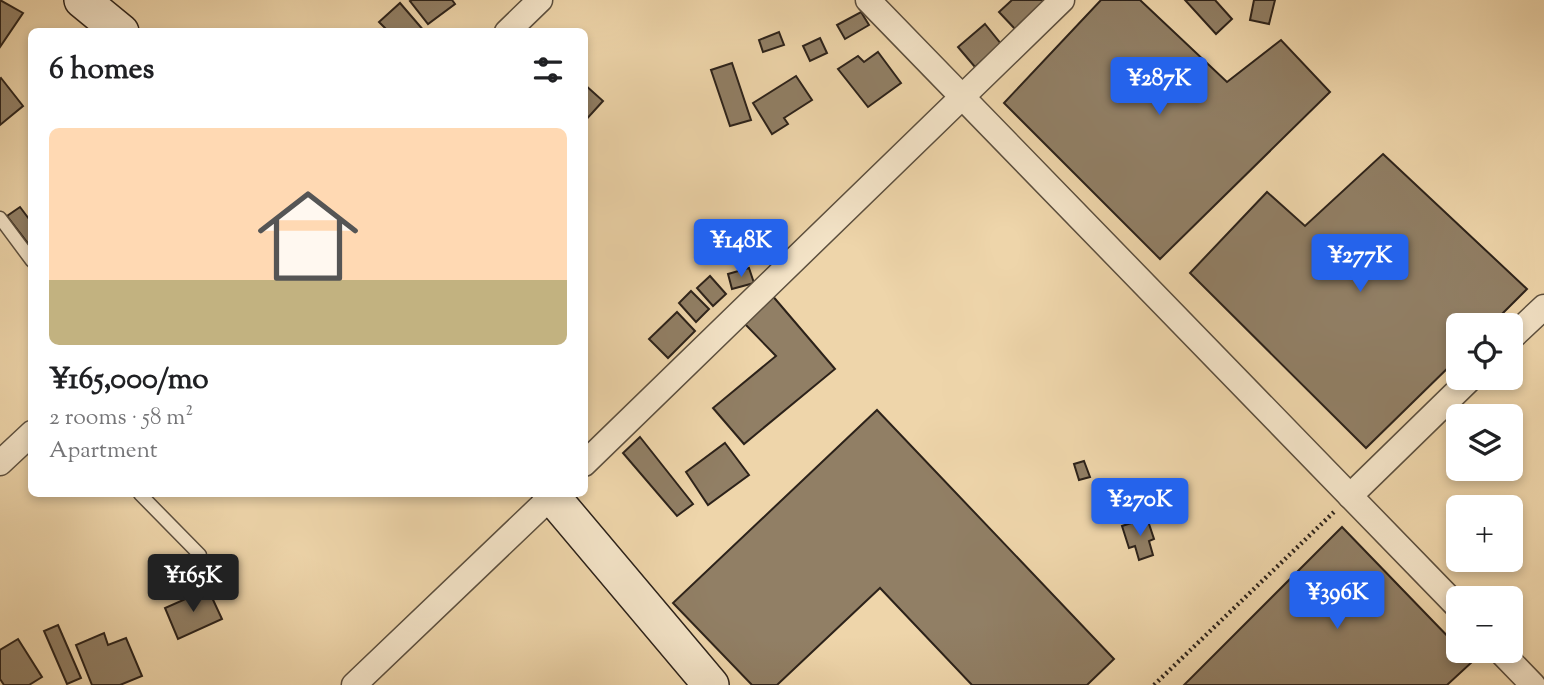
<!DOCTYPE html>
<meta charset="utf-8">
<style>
body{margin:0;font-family:"Sorts Mill Goudy",serif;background:#f6f6f6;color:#202124;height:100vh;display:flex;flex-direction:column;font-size:26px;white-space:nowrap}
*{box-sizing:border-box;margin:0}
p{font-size:23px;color:#757577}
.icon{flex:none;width:38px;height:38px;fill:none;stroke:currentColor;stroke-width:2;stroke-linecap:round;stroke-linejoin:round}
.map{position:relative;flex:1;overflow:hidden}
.details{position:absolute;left:28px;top:28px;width:560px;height:469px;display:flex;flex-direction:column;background:#fff;border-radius:10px;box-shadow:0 4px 10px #0003}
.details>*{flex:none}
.controls{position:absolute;left:1446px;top:313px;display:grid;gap:14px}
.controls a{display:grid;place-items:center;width:77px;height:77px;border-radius:10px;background:#fff;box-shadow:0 4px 10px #0003;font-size:35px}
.price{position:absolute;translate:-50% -60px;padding:0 16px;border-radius:7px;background:#2563eb;color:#fff;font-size:23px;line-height:46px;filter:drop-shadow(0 2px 4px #0008)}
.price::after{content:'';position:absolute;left:50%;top:42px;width:21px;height:16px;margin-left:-10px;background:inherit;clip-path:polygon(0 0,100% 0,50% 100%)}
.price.current{background:#222;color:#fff}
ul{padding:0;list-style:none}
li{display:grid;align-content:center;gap:14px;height:371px;padding:0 21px}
li span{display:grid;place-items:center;height:217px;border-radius:10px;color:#555}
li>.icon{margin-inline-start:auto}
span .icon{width:126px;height:126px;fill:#fffc;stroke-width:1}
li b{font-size:30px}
h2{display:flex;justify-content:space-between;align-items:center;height:84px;padding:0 21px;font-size:30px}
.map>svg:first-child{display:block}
.building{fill:#917f65;stroke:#2c221a;stroke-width:2}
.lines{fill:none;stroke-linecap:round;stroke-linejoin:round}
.lane-casing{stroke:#5c4f3e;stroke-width:15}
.street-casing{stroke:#5c4f3e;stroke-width:27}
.secondary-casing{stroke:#2c221a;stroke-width:38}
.path{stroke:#2c221a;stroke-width:4.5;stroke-dasharray:2 3.5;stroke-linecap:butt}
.lane{stroke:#f4e4c8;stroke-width:12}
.street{stroke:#f4e4c8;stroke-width:24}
.secondary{stroke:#f4e4c8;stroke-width:35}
</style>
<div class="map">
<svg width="1544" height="685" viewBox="0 0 1544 685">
<rect width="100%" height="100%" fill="#eed5aa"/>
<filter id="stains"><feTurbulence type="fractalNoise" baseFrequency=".00286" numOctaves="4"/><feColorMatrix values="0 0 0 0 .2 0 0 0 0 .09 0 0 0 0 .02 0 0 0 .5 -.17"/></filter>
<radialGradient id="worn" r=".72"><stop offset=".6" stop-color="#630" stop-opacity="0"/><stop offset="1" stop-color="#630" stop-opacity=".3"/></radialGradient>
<!-- building -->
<g class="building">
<path d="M0 0 23 13 0 47Z"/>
<path d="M412 0H452L455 4 428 24 410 1Z"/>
<path d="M1012 0H1046L1015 29 999 12Z"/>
<path d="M1101 0H1140L1227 82 1281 40 1330 92 1160 259 1004 103Z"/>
<path d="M1185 0H1215L1232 19 1216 34Z"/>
<path d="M1254 0H1275L1269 24 1250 20Z"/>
<path d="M400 3 425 32H389L379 22Z"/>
<path d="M861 12 869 25 845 39 837 25Z"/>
<path d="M985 24 1001 44 975 67 958 47Z"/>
<path d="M779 32 784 45 763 52 759 40Z"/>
<path d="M820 38 827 53 810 61 803 46Z"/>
<path d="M878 52 901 83 868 107 838 69 858 56 864 62Z"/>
<path d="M732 63 751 120 730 126 711 70Z"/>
<path d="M796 76 812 100 784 118 788 124 772 134 753 103Z"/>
<path d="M1 78 23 106 0 125V79Z"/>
<path d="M584 84 603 101 584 122Z"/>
<path d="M1383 154 1527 289 1490 326H1458V358L1366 448 1190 273 1267 192 1305 226Z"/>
<path d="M20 207 32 223 30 246 7 216Z"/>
<path d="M749 268 754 283 732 289 728 274Z"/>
<path d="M710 276 726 294 713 306 697 288Z"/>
<path d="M691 291 709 309 696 322 679 303Z"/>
<path d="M771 294 835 369 744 444 713 408 776 356 744 323Z"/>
<path d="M677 312 695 331 668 358 649 339Z"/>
<path d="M877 410 1114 659 1087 685H972L880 588 777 685H752L673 603Z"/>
<path d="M640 437 693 504 677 516 623 453Z"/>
<path d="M725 443 749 475 708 505 686 472Z"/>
<path d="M1084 461 1090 477 1079 480 1074 464Z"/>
<path d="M1147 518 1154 539 1149 541 1153 555 1139 560 1135 546 1129 548 1122 526Z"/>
<path d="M1342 527 1458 647V651H1462L1472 662 1447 685H1184Z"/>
<path d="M208 589 222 619 178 639 165 608Z"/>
<path d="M58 625 81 678 67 684 44 631Z"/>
<path d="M104 633 108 645 126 638 142 676 120 685H92L76 645Z"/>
<path d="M18 639 42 677 29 685H4L0 679V650Z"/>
</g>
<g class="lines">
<defs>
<g id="lane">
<path d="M0 218 32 261"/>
<path d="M140 494 200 555"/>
</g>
<g id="street">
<path d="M868 0 1458 607"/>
<path d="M507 32 540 0"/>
<path d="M1510 339 1544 307"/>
<path d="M0 463 32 433"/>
<path d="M584 464 1062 0"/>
<path d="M1350 496 1471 378"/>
<path d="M1500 651 1533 685"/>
<path d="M354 685 554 494"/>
</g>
<g id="secondary">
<path d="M82 0 121 32"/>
<path d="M550 494 711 685"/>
</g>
</defs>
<!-- lane casing -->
<use href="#lane" class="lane-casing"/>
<!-- street casing -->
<use href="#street" class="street-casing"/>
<!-- secondary casing -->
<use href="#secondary" class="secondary-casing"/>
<!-- path -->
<path class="path" d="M1154 685 1335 511"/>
<!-- lane -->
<use href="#lane" class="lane"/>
<!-- street -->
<use href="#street" class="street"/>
<!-- secondary -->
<use href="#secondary" class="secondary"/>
</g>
<rect width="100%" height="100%" filter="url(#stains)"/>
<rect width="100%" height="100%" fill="url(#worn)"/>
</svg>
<div class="controls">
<a><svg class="icon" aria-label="locate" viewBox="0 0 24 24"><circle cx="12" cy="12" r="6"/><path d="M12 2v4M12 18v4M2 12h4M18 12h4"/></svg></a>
<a><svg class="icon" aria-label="layers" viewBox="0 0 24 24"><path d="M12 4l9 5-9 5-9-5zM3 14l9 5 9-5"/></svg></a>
<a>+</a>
<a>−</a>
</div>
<b class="price" style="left:1159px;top:117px">¥287K</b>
<b class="price" style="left:741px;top:279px">¥148K</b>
<b class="price" style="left:1360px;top:294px">¥277K</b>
<b class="price" style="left:1140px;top:538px">¥270K</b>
<b class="price current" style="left:193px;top:614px">¥165K</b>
<b class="price" style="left:1337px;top:631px">¥396K</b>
<section class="details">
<h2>6 homes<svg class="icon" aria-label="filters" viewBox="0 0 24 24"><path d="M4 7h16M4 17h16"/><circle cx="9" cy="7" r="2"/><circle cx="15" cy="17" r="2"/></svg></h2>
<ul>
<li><span style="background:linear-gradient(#ffd9b3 70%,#c2b280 0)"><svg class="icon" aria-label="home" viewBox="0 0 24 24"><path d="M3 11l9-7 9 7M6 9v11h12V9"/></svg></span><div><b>¥165,000/mo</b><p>2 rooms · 58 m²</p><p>Apartment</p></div></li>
</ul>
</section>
</div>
